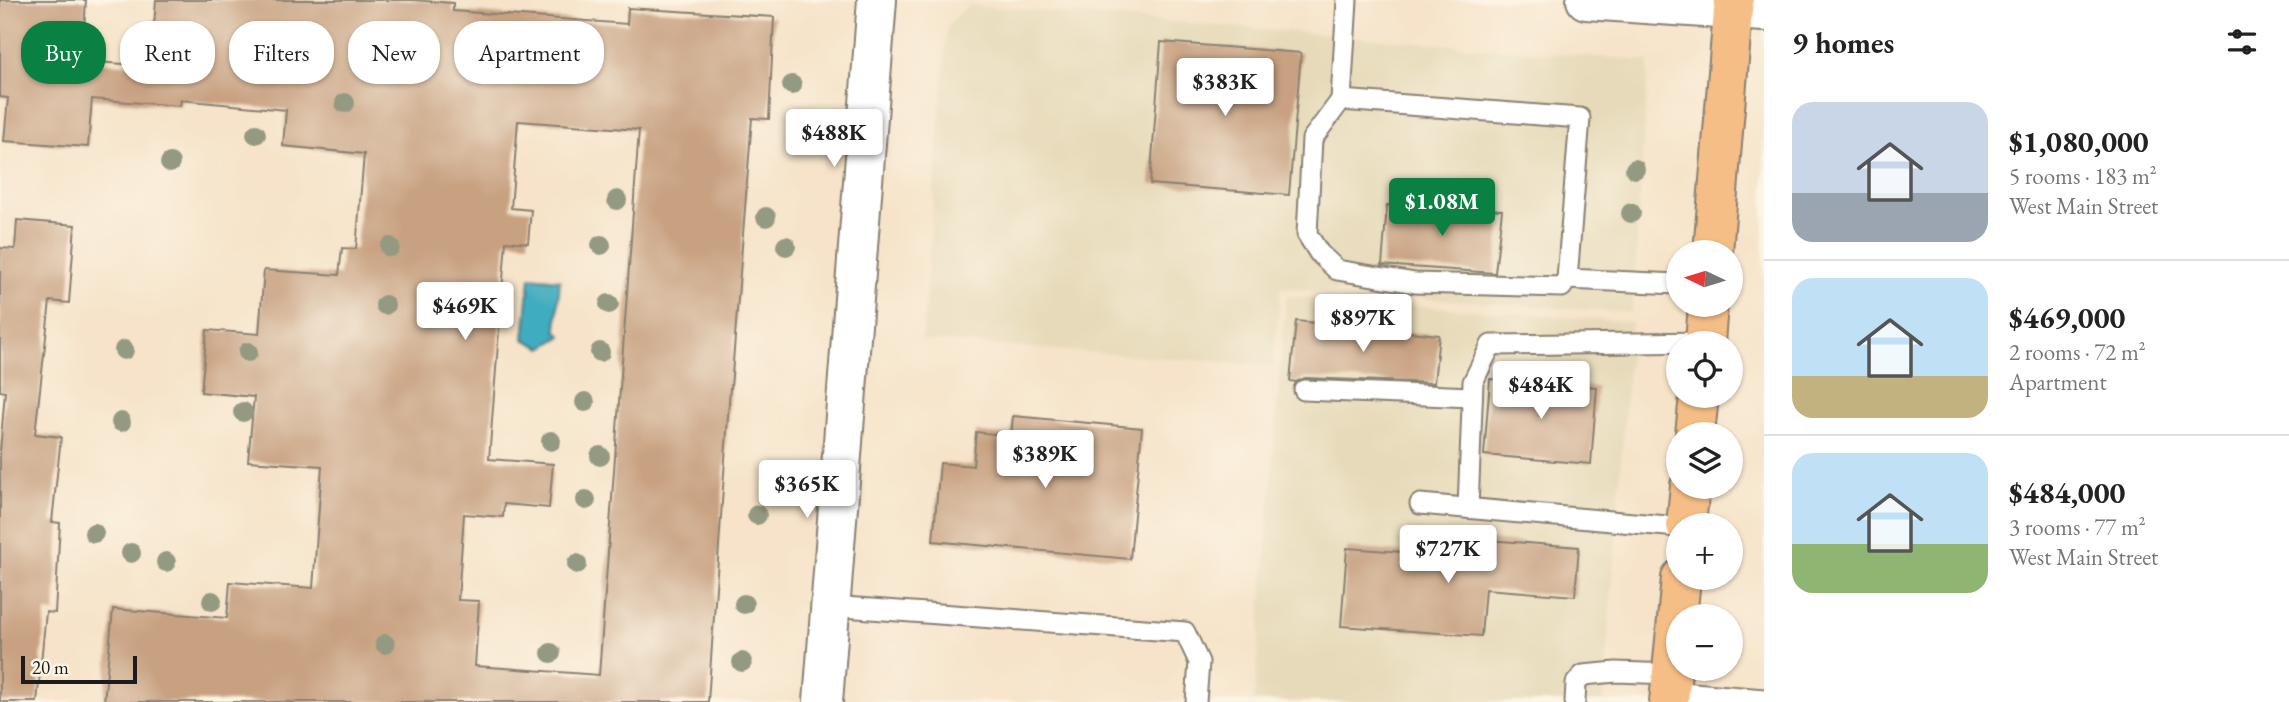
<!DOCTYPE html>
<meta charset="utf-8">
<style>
body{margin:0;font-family:"EB Garamond",serif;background:#f6f6f6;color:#222;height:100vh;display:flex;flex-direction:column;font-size:26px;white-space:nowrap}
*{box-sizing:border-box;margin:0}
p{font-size:23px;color:#767676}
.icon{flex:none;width:38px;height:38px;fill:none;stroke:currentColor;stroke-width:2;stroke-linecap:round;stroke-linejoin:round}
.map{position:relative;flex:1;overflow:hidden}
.sheet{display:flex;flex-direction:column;background:#fff;width:525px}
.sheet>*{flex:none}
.top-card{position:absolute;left:21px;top:21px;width:665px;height:63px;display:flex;gap:14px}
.needle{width:46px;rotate:274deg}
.fabs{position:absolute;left:1666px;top:240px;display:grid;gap:14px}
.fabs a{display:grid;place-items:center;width:77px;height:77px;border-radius:50%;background:#fff;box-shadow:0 2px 5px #0004;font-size:35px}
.scale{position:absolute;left:21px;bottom:18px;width:116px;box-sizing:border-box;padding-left:7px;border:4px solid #1c1c1c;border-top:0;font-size:19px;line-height:24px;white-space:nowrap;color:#1c1c1c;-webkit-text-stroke:5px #fcf5e5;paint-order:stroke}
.price{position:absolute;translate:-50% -60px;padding:0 16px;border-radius:7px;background:#fff;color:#222;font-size:23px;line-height:46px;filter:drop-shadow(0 2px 4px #0008)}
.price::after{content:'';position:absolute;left:50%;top:42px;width:21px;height:16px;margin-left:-10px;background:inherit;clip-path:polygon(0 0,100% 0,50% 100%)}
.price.on{background:#0b8043;color:#fff}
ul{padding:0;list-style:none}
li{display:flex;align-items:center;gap:21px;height:175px;padding:0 28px}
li+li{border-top:2px solid #e0e0e0}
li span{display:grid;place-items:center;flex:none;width:196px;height:140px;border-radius:21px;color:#555}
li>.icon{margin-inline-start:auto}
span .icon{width:84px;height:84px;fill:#fffc;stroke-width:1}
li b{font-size:30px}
h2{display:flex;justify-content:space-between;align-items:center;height:84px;padding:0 28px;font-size:30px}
.tag{padding:0 24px;border-radius:28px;background:#fff;box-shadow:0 2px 5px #0004;font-size:24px;line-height:63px}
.tag.on{background:#0b8043;color:#fff}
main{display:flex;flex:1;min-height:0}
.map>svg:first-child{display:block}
.built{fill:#e7daba}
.water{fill:#40acbf;stroke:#2e646e;stroke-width:2}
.building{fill:#c8a181;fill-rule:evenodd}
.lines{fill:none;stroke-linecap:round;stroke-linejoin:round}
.service-casing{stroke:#898072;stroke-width:23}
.tertiary-casing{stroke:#898072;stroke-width:42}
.primary-casing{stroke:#898072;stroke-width:42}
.service{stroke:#fff;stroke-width:19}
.tertiary{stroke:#fff;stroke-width:38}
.primary{stroke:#f5be86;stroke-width:38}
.tree{fill:#949a82}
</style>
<main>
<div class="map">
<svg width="1764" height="702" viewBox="0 0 1764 702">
<rect width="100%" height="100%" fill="#fcf5e5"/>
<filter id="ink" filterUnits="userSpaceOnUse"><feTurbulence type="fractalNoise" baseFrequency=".0143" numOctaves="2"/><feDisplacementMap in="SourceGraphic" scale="14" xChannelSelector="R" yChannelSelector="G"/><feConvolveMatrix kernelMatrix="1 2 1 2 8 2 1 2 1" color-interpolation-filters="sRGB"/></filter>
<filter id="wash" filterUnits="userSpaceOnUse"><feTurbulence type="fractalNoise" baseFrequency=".00686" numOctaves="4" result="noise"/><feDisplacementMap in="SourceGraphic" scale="28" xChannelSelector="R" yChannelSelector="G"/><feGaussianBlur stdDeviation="1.57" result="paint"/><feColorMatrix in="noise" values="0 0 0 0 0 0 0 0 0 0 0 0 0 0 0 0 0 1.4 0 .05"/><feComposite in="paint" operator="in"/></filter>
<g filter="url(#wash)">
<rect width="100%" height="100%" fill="#f6e3c9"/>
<!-- built -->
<g class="built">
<path d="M968 5 1649 61 1632 313 1281 288 1273 366 922 340 947 27Z"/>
<path d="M1286 296 1632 322 1603 702H1254Z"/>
</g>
<!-- water -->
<path class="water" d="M530 277 560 280 556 330 562 336 542 348 524 339Z"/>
<g id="blocks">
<!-- building -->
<g class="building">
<path d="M0 0H86L82 61 151 66 156 0H412L453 3V11L627 24 628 8 774 17 769 119 752 118 731 388H730L708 702H104L113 609 227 618 230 582 313 588 322 466 248 461 254 397 201 392 207 330 259 334 264 270 339 275 342 248 356 249 364 154 283 146 286 110 181 100 180 106 92 99 88 147 4 141 8 98 0 97ZM518 121 639 130 599 675 475 666 479 601 458 600 464 514 503 517 504 504 549 508 553 464 489 459 506 241 528 243 531 210 511 208Z"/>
<path d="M1161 42 1301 53 1289 195 1150 184Z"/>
<path d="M1387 205 1502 210 1495 273 1382 265Z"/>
<path d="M17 220 75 225 69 303 50 301 35 434 61 437 52 522 60 523 55 613 46 612 37 702H0V451L5 392 0 391V248L15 249Z"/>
<path d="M1296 321 1439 335 1434 383 1305 378 1296 382 1290 381Z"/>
<path d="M1490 379 1597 387 1591 464 1484 455Z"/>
<path d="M1013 416 1142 428 1130 559 933 541 940 463 973 466 976 432 1011 436Z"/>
<path d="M1487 540 1579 547 1575 596 1485 589 1481 636 1341 626 1347 548 1486 558Z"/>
</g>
</g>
</g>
<g filter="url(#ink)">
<use href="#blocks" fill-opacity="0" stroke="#898072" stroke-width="2"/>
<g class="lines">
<defs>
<g id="service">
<path d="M1347 0 1341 100 1580 118 1567 279 1678 284"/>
<path d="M1341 100 1312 139 1307 234 1319 253 1337 270 1415 283 1562 287 1567 279"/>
<path d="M1304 390 1472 397"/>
<path d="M1420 504 1678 527"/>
<path d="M1468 508 1473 382 1491 345 1705 342"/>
<path d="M830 606 1185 632 1199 662 1196 702"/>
<path d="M1670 691 1764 699"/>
<path d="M1575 702 1576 683 1583 675 1616 672 1672 674"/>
</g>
<g id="tertiary">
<path d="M1586 0 1764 12"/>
<path d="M823 702 877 0"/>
</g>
<g id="primary">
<path d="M1713 252 1734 0"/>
<path d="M1705 343 1708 304"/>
<path d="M1695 434 1699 396"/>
<path d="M1686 525 1690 486"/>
<path d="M1669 702 1681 578"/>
</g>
</defs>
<!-- service casing -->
<use href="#service" class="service-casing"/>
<!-- tertiary casing -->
<use href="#tertiary" class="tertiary-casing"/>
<!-- primary casing -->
<use href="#primary" class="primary-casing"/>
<!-- service -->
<use href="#service" class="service"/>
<!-- tertiary -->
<use href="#tertiary" class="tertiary"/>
<!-- primary -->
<use href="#primary" class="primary"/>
</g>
<!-- trees -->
<g class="tree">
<circle cx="792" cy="85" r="10"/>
<circle cx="345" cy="103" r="10"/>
<circle cx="256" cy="134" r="10"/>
<circle cx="170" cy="163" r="10"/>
<circle cx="1635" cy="169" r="10"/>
<circle cx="617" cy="200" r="10"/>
<circle cx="1631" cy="213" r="10"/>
<circle cx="766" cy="217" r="10"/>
<circle cx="601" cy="245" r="10"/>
<circle cx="786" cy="246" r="10"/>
<circle cx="390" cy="247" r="10"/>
<circle cx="609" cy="304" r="10"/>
<circle cx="385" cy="305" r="10"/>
<circle cx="124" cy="350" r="10"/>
<circle cx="248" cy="352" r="10"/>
<circle cx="600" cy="352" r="10"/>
<circle cx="585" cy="402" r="10"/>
<circle cx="243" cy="412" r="10"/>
<circle cx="121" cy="422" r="10"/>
<circle cx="551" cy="441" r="10"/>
<circle cx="600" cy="456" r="10"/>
<circle cx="586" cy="500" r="10"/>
<circle cx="757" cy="515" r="10"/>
<circle cx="94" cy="533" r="10"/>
<circle cx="131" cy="553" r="10"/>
<circle cx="166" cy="562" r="10"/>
<circle cx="577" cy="564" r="10"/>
<circle cx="212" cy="601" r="10"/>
<circle cx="744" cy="604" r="10"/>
<circle cx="385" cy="644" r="10"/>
<circle cx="551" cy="653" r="10"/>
<circle cx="742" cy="662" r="10"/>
</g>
</g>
</svg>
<div class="fabs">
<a><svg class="needle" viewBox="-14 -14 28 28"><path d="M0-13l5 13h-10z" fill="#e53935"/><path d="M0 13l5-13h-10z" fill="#767676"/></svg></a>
<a><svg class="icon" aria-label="locate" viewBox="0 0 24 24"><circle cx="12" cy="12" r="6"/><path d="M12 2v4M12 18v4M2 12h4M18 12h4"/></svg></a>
<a><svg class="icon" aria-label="layers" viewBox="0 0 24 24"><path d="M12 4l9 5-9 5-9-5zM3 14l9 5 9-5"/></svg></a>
<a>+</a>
<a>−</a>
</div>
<div class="scale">20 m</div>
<b class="price" style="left:1225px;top:118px">$383K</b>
<b class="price" style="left:834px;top:169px">$488K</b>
<b class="price on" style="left:1442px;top:238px">$1.08M</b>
<b class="price" style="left:465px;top:342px">$469K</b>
<b class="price" style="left:1363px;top:354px">$897K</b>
<b class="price" style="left:1541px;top:421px">$484K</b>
<b class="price" style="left:1045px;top:490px">$389K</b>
<b class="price" style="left:807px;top:520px">$365K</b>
<b class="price" style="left:1448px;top:585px">$727K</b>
<div class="top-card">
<a class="tag on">Buy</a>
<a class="tag">Rent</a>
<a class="tag">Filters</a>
<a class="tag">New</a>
<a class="tag">Apartment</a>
</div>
</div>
<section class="sheet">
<h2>9 homes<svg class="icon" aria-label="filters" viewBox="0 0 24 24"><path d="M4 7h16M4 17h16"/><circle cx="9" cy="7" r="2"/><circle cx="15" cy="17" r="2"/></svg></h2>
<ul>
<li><span style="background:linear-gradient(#c9d6e8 65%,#9aa5b1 0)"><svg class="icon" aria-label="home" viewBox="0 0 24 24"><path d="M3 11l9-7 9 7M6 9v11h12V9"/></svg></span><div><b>$1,080,000</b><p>5 rooms · 183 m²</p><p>West Main Street</p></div></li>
<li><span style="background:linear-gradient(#bfe0f5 70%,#c2b280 0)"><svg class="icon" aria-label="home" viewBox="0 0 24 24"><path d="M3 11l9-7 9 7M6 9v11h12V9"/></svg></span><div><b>$469,000</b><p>2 rooms · 72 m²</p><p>Apartment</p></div></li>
<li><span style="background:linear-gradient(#bfe0f5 65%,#8fb573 0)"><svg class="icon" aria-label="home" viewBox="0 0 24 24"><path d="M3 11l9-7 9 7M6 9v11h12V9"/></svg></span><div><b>$484,000</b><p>3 rooms · 77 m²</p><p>West Main Street</p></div></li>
</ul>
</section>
</main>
